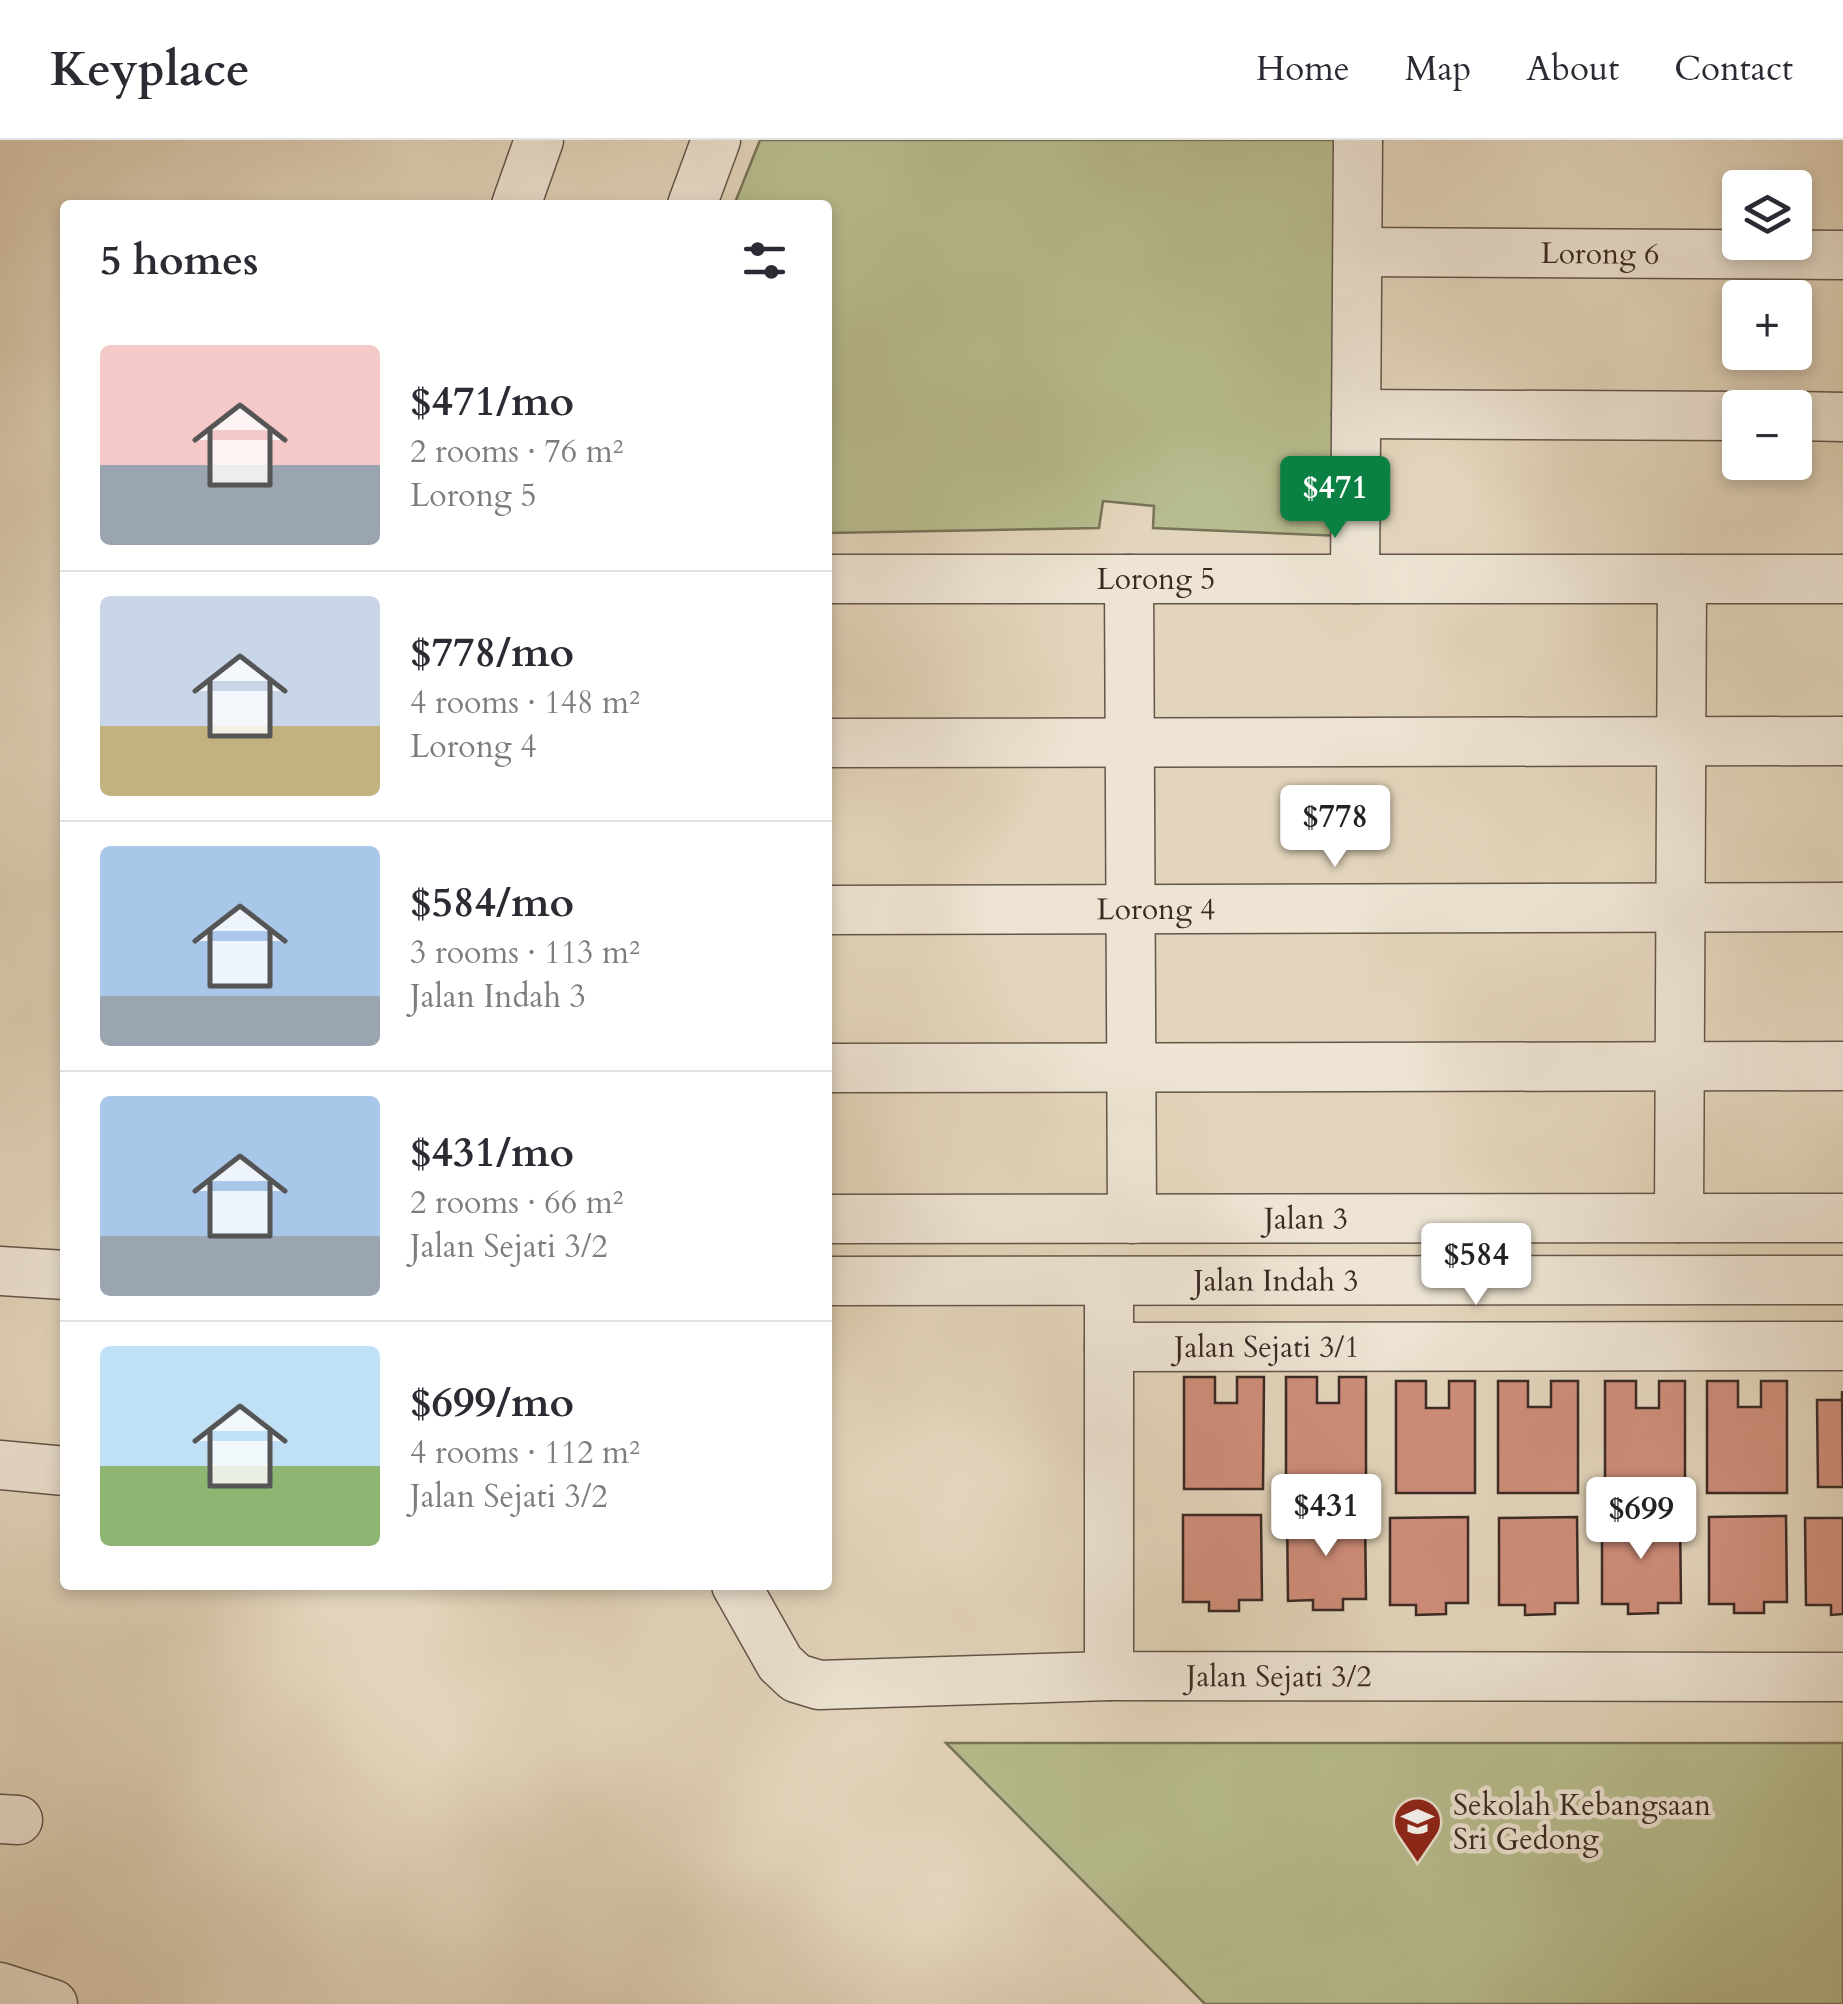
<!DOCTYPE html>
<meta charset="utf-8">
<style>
body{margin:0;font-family:Cardo,serif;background:#f2f2f3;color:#2b2b33;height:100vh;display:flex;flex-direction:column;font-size:38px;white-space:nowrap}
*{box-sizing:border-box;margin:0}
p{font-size:32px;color:#7c7c81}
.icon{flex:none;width:55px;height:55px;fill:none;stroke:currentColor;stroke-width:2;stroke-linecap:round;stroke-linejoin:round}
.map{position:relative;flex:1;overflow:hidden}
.side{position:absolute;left:60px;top:60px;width:772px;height:1390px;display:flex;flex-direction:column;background:#fff;border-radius:10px;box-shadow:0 5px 15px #0003}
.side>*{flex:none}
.controls{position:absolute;left:1722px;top:30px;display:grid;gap:20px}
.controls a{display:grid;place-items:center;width:90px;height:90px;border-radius:10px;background:#fff;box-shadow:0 5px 15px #0003;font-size:50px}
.price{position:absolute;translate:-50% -85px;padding:0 22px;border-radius:10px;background:#fff;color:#222;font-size:32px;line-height:65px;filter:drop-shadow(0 2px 5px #0008)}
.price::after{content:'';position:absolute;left:50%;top:60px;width:30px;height:22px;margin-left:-15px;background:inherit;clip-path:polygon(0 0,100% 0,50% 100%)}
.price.current{background:#0b8043;color:#fff}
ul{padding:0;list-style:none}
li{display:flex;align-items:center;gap:30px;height:250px;padding:0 40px}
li+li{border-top:2px solid #e1e1e2}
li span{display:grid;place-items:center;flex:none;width:280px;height:200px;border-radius:10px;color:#555}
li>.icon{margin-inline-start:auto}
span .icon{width:120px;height:120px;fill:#fffc;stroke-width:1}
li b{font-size:42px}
h2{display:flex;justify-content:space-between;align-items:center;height:120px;padding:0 40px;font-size:42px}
header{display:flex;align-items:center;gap:60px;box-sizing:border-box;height:140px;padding:0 50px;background:#fff;border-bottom:2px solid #e1e1e2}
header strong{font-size:48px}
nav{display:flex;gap:55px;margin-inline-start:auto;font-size:35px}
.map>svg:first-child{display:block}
.green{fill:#b7bc8e;stroke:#787359;stroke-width:2.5}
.building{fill:#cf8d7a;stroke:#3a2a24;stroke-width:2.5}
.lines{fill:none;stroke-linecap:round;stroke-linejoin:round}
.minor-casing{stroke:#64554a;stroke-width:51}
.minor{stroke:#ede4d3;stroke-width:48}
.labels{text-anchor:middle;stroke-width:9;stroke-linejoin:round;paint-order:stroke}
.street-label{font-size:30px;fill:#3a2a24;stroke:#ede4d3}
.poi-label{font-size:30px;fill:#3a2a24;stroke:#ede4d3;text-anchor:start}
</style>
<header>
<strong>Keyplace</strong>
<nav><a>Home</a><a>Map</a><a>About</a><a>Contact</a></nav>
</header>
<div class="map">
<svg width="1843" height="1864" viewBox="0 0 1843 1864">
<rect width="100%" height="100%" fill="#e3d5bc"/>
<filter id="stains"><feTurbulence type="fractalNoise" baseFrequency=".002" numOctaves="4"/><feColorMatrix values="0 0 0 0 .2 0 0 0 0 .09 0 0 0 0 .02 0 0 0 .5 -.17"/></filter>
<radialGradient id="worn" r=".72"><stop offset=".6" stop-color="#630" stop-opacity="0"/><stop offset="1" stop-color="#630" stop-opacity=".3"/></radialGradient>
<!-- green -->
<g class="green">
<path d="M760 0H1346L1341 396 1153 388 1154 366 1103 361 1099 388 828 393V65H734Z"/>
<path d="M946 1603H1843V1864H1205Z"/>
</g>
<!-- building -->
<g class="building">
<path d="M1184 1237H1215V1263H1237V1237H1264L1263 1349H1184Z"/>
<path d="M1286 1237H1317V1263H1339V1237H1366V1349H1286Z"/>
<path d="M1396 1241H1426V1268H1449V1241H1475V1353H1396Z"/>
<path d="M1498 1241H1528V1267H1551V1241H1578V1353H1498Z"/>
<path d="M1605 1241H1636V1268H1659V1241H1685V1353H1605Z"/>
<path d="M1707 1241H1738V1267H1761V1241H1787V1353H1707Z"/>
<path d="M1842 1251 1843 1347H1818L1817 1260H1842Z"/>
<path d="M1365 1373 1366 1459H1343V1470H1313V1460L1288 1461 1287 1374Z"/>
<path d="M1183 1375H1261L1262 1460H1239V1471H1209V1462H1183Z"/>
<path d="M1786 1376 1787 1462H1764V1473H1734V1464H1709V1377Z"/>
<path d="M1468 1377V1463H1446V1474L1416 1475V1465H1390V1378Z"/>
<path d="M1577 1377 1578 1463H1555V1474L1525 1475V1465H1499V1378Z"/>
<path d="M1602 1377H1680L1681 1463H1658V1473L1628 1474V1464H1602Z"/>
<path d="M1805 1378H1843V1474L1831 1475V1465H1806Z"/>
</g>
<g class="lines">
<defs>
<g id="minor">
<path d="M516 65 539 0"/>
<path d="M692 65 716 0"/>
<path id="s1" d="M1358 112 1843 115"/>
<path d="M1356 274 1740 276"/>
<path d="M1795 276 1843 277"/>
<path id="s2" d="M828 439H1843"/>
<path d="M1129 439 1132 1079"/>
<path d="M1355 439 1358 0"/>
<path d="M828 603 1843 601"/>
<path id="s3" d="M828 770 1843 767"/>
<path d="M828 928 1843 926"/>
<path d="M1679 1078 1682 439"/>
<path id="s4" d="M828 1079 1843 1078"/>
<path d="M0 1131 65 1135"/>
<path id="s5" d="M828 1141 1843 1140"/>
<path id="s6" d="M1109 1141V1536L1843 1537"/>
<path id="s7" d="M1109 1207 1843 1206"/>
<path d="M0 1325 65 1331"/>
<path d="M736 1445 780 1523 796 1538 819 1545 1109 1536"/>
<path d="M0 1679 18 1680"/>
<path d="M0 1847 53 1864"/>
</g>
</defs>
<!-- minor casing -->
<use href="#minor" class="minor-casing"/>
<!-- minor -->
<use href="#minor" class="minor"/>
</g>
<!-- icons -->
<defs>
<symbol id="school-pin" viewBox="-11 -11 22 30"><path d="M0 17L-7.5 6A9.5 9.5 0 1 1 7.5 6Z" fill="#8f2418" stroke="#ede4d3"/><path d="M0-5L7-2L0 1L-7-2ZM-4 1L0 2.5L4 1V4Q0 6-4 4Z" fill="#fff"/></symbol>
</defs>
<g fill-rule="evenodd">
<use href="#school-pin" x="1390" y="1654" width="55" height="75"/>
</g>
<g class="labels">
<!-- street labels -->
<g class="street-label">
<text dy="10" stroke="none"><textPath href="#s1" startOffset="242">Lorong 6</textPath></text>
<text dy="10" stroke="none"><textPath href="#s2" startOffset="328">Lorong 5</textPath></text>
<text dy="10" stroke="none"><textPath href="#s3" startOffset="328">Lorong 4</textPath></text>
<text dy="10" stroke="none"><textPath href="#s4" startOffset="478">Jalan 3</textPath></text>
<text dy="10" stroke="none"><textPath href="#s5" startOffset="448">Jalan Indah 3</textPath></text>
<text dy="10" stroke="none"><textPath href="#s7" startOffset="158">Jalan Sejati 3/1</textPath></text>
<text dy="10" stroke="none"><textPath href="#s6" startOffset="565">Jalan Sejati 3/2</textPath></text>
</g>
<!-- poi labels -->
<g class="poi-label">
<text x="1453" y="1675">Sekolah Kebangsaan<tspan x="1453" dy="34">Sri Gedong</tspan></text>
</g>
</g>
<rect width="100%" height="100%" filter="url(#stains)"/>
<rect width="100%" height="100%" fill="url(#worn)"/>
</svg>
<div class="controls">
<a><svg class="icon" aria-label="layers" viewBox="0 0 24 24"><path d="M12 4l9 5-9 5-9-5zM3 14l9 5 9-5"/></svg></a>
<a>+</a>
<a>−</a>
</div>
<b class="price current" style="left:1335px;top:401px">$471</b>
<b class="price" style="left:1335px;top:730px">$778</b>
<b class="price" style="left:1476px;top:1168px">$584</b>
<b class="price" style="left:1326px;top:1419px">$431</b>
<b class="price" style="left:1641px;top:1422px">$699</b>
<section class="side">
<h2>5 homes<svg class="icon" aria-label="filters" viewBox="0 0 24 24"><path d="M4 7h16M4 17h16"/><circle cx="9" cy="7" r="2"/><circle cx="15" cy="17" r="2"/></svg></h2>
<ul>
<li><span style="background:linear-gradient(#f6c9c9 60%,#9aa5b1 0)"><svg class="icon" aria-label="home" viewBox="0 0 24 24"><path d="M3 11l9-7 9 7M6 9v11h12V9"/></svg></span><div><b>$471/mo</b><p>2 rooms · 76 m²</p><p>Lorong 5</p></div></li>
<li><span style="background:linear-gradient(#c9d6e8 65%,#c2b280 0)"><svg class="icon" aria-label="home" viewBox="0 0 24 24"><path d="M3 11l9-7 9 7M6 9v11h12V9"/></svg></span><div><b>$778/mo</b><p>4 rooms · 148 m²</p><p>Lorong 4</p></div></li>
<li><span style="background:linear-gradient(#a9c7e8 75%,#9aa5b1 0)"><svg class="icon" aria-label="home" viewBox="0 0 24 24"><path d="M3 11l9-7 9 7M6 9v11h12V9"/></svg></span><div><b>$584/mo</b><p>3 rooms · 113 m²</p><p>Jalan Indah 3</p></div></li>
<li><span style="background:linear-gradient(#a9c7e8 70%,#9aa5b1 0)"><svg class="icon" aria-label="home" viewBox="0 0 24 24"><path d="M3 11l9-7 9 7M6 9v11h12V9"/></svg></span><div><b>$431/mo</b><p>2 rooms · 66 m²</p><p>Jalan Sejati 3/2</p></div></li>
<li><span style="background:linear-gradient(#bfe0f5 60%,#8fb573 0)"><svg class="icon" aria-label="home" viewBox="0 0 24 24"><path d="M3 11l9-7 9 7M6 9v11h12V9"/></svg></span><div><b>$699/mo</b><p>4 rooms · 112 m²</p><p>Jalan Sejati 3/2</p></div></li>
</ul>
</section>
</div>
